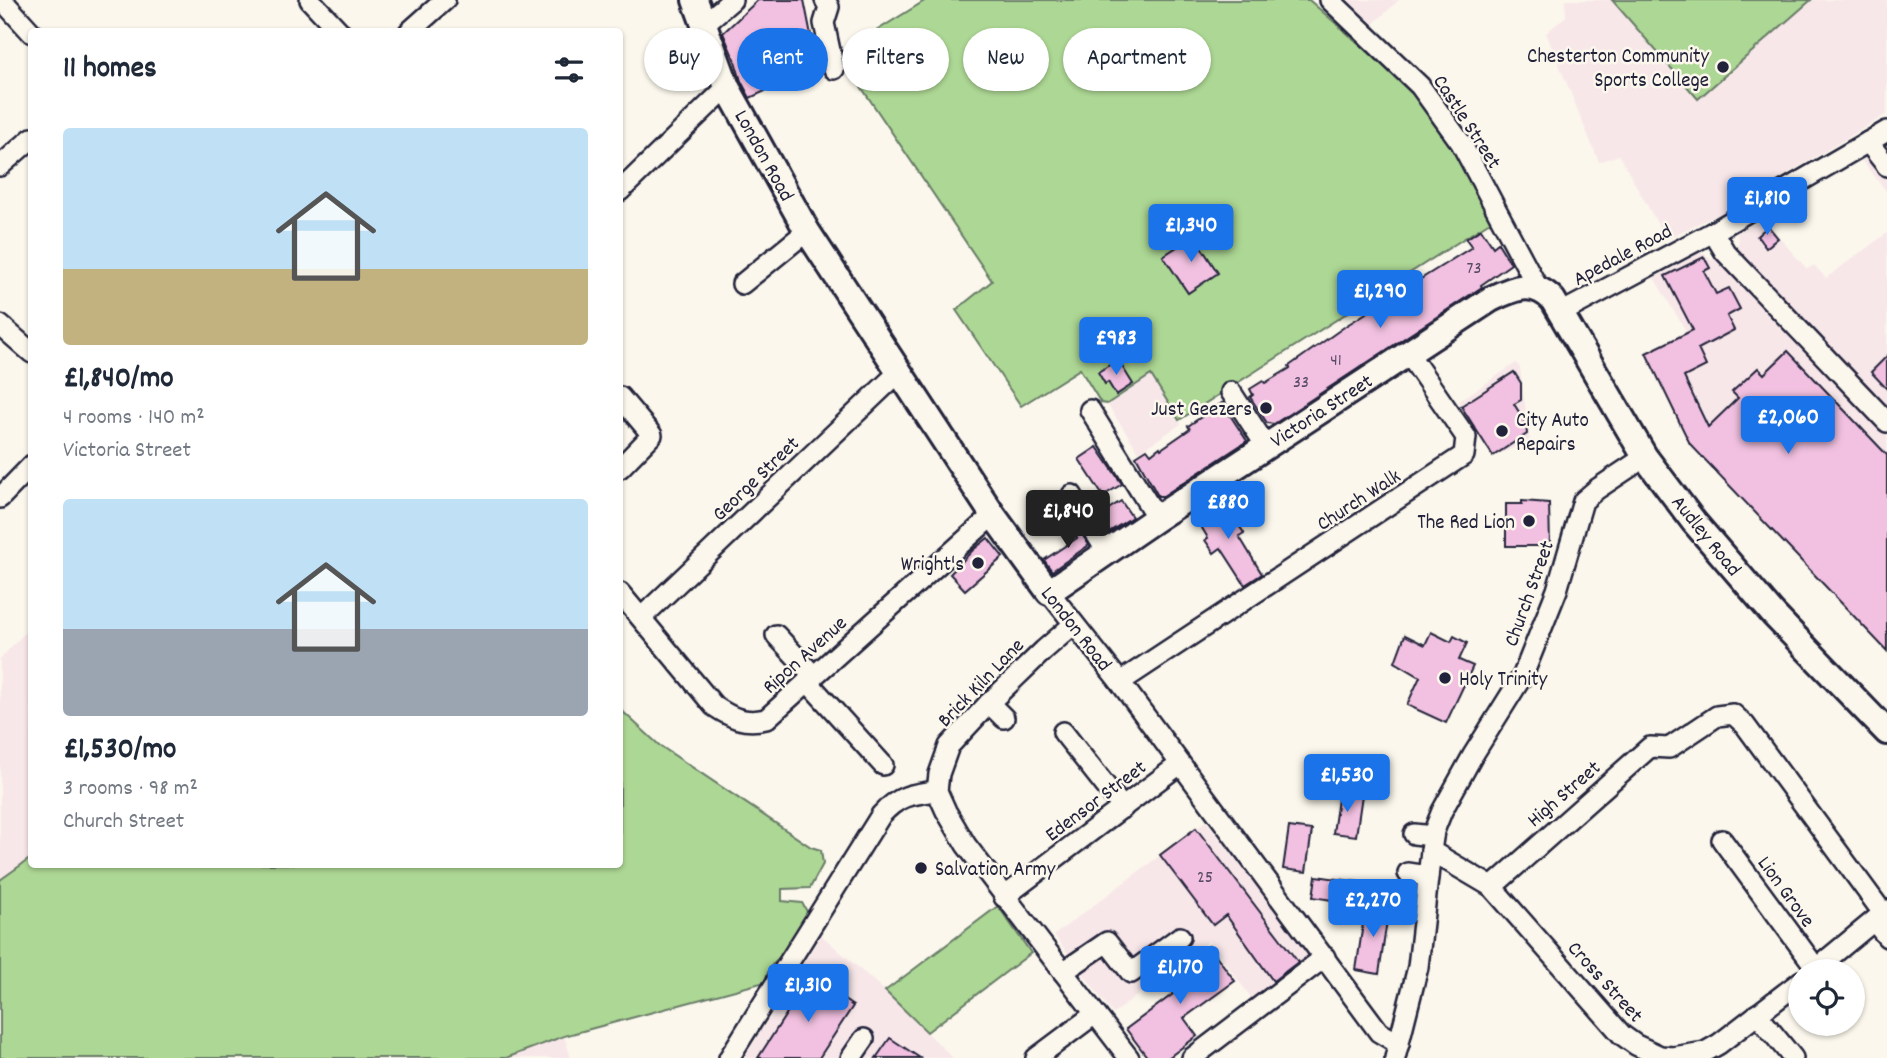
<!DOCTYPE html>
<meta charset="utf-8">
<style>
body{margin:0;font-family:Dekko,sans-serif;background:#f2f2f3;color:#1f2937;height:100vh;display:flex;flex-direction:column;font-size:26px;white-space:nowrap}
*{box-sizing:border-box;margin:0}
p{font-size:23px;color:#747a83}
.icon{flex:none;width:38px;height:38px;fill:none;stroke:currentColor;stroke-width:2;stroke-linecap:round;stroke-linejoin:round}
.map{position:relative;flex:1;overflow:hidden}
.sheet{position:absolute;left:28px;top:28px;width:595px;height:840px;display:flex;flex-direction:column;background:#fff;border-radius:7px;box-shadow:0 2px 5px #0004}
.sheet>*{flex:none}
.top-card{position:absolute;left:644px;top:28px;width:665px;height:63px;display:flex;gap:14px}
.buttons{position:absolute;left:1788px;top:959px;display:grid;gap:14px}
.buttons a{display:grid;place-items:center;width:77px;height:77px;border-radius:50%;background:#fff;box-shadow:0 2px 5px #0004;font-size:35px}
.price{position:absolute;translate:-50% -60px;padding:0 16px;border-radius:7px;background:#1a73e8;color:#fff;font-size:23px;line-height:46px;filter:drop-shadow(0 2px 4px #0008)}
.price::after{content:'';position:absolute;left:50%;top:42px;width:21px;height:16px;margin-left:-10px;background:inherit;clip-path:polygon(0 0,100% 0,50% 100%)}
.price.selected{background:#222;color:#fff}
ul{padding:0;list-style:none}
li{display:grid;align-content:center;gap:14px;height:371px;padding:0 35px}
li span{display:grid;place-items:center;height:217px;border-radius:7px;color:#555}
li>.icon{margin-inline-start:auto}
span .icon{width:126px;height:126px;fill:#fffc;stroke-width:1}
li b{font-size:30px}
h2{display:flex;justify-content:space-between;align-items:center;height:84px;padding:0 35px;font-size:30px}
.chip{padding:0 24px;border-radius:32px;background:#fff;box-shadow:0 2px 5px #0004;font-size:24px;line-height:63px}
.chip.selected{background:#1a73e8;color:#fff}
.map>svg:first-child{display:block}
.built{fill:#f8e7e9}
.green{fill:#add794;stroke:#687c68;stroke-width:2}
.building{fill:#f2c1e1;stroke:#22223b;stroke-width:2}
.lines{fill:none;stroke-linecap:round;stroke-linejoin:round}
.minor-casing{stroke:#22223b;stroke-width:24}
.major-casing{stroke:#22223b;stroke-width:30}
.minor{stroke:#fbf7ec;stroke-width:19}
.major{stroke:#fbf7ec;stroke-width:24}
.poi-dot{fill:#22223b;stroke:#fbf7ec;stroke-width:2.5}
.labels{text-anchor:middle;stroke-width:5;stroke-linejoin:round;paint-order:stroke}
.number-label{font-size:18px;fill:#564a64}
.poi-label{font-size:21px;fill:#22223b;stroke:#fbf7ec;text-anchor:end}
.street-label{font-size:21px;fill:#22223b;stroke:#fbf7ec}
</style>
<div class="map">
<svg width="1887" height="1058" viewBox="0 0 1887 1058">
<rect width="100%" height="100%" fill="#fbf7ec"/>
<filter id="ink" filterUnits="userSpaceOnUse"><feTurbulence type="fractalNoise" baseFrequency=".0143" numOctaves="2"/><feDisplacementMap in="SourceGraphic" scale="14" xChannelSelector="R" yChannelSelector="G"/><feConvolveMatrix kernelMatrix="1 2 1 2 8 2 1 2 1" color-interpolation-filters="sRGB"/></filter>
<g filter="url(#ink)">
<!-- built -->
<g class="built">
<path d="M1348 0H1399L1373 24Z"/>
<path d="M1565 0H1887V114L1723 212 1666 239 1619 155 1599 162 1546 33 1566 16Z"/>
<path d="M1887 147V192L1862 161Z"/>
<path d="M1763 219 1807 269 1814 265 1826 278 1887 233V651L1690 444 1646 353 1686 331 1654 278 1700 253H1704L1712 260 1739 244 1737 233Z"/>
<path d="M1516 363 1520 368 1530 442 1493 456 1459 401Z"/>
<path d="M1151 375 1181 424 1139 452 1107 404Z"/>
<path d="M31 626 32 864 0 903V659Z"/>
<path d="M1206 821 1311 957 1253 1000 1209 941 1113 1014 1054 935Z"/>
<path d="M821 935 885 991 953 1058H744Z"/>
<path d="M564 1036 571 1058H506Z"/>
</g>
<!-- green -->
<g class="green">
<path d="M926 0H1309L1410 88 1448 137 1493 220 1179 420 1151 375 1107 404 1101 403 1080 369 1021 406 956 310 992 281 839 54Z"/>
<path d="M1612 0H1811L1698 99Z"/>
<path d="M620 709 659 745 811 847 821 850 823 864 810 888 782 889V901L802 903 809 915C805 923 801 934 796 941 783 959 771 956 765 982L564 1036 506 1058H0V880L31 858 32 864H620Z"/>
<path d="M998 906 1031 953 927 1032 885 991Z"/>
</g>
<!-- building -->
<g class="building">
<path d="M758 0H804L813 45 817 48 814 52 820 60 778 88 776 86 750 98 741 81 735 61 723 33Z"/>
<path d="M1768 226 1778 238 1766 248 1757 236Z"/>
<path d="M1481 229 1493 247 1498 243 1511 264 1481 285 1482 287 1274 424 1267 423 1250 397 1253 395 1250 389 1263 381 1265 383 1290 368 1289 366 1347 325 1472 247 1466 239Z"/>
<path d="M1194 236 1218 273 1188 293 1163 256Z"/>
<path d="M1704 257 1710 268 1704 271 1716 294 1729 288 1740 309 1727 316 1734 330 1698 349 1706 366 1684 377 1708 427 1738 398 1732 392 1758 368 1764 374 1788 351 1887 455V651L1690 444 1646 353 1693 330 1665 276Z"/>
<path d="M1887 356V389L1871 372Z"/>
<path d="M1118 360 1133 384 1116 395 1108 382 1105 384 1098 372Z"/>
<path d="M1514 372 1521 383V400L1514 404 1526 423 1527 434 1493 456 1461 406Z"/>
<path d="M1222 403 1247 441 1163 496H1158L1136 456 1147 449 1151 454 1160 447 1161 449 1190 429 1188 426Z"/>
<path d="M1097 447 1122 484 1103 496 1079 459Z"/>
<path d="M1216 500 1230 523 1235 520 1244 533 1239 536 1262 574 1245 585 1221 548 1214 553 1205 540 1208 538 1194 515Z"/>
<path d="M1121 501 1132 517 1109 532 1099 515Z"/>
<path d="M1522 501 1549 503 1550 546H1506V504H1522Z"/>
<path d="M1074 522 1089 545 1052 571 1044 560 1077 538 1069 527Z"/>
<path d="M988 538 1003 557 965 590 950 574 973 550Z"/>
<path d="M1431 632 1451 642 1454 636 1467 643 1459 660 1473 666 1446 723 1407 705 1420 677 1395 662 1405 635 1425 645Z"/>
<path d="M1339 792 1362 795 1356 836 1333 833Z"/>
<path d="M1289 827 1312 830 1306 872 1283 869Z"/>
<path d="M1196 828 1298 962 1273 981 1226 915 1213 925 1160 855Z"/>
<path d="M1316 876 1360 882 1357 904 1313 897Z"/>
<path d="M1366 904 1389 907 1379 974 1356 970Z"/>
<path d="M1209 946 1235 981 1184 1018 1197 1036 1168 1058H1148L1126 1029 1173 994 1163 980Z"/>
<path d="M810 977 853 1006 819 1058H758Z"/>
<path d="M890 1038 920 1058H876Z"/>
</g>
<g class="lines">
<defs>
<g id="minor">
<path d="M2 0 32 33"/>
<path d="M310 0 340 32"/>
<path d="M825 0 829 7 824 23 834 69"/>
<path d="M1330 0 1420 86 1461 143 1539 290"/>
<path d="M703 25 732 0"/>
<path d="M409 32 445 0"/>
<path d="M1868 142 1887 166"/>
<path d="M0 166 32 138"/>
<path d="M620 191 727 87"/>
<path d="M1713 232 1725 252 1887 422"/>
<path d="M742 284 807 231"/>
<path d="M1561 313 1713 232 1887 131"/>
<path d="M0 325 32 353"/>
<path d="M1231 392 1266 446"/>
<path d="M620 397 652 435 620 468"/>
<path d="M1090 410 1157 518"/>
<path d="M1072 495 1107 552"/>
<path d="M0 498 32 465"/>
<path d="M1049 592 1120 682 1379 1032 1399 1044"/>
<path d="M620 593 714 706C732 718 744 724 766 719L993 515"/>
<path d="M642 617 899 372"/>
<path d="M1074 624 1044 650 989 703 949 746 939 774 937 791 946 811 966 845 1129 1058"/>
<path d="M776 635 813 675"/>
<path d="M807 681 883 765"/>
<path d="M1120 682 1464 455 1466 437 1408 353"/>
<path d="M989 703 1004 718"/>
<path d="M1063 732 1123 808"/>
<path d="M1414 834 1433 836"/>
<path d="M1722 840 1816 968"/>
<path d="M1431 851 1492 887 1622 1035 1636 1045 1660 1056 1673 1057 1705 1052 1719 1044 1801 981"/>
<path d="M1408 873 1428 876"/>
<path d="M1492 887 1650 747 1669 748 1717 716 1733 714 1745 725 1883 913"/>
<path d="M1004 897 1180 764"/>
<path d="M1874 921 1887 937"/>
<path d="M1813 971 1887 910"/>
<path d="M1063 972 1107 942 1131 973 1180 937"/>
<path d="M1757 1014 1793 1058"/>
<path d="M729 1058 881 815C899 795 912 794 937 791"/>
<path d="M851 1058 864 1039"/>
<path d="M1036 1058 1095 1014"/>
<path d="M1192 1058 1325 957"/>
<path d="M1395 1058 1418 967 1431 851 1434 831 1442 811 1473 755 1523 675 1557 590 1583 501 1597 489 1645 457"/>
</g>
<path id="major" d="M695 0 727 87 807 231 993 515 1049 592 1157 518 1491 299C1513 288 1533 279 1553 300L1645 457 1694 522 1773 614 1887 732"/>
</defs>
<!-- minor casing -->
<use href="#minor" class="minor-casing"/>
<!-- major casing -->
<use href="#major" class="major-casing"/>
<!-- minor -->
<use href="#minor" class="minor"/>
<!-- major -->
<use href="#major" class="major"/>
</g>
</g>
<!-- markers -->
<g class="poi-dot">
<circle cx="1723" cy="67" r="7"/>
<circle cx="1266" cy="408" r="7"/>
<circle cx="1502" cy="431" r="7"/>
<circle cx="1529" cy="521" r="7"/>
<circle cx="978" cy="563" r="7"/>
<circle cx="1445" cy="678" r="7"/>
<circle cx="921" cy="868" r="7"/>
</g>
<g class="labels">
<!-- number labels -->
<g class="number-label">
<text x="1474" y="273">73</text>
<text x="1336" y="365">41</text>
<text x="1301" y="387">33</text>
<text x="1205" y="882">25</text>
</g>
<!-- poi labels -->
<g class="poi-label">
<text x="1709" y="62">Chesterton Community<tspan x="1709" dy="24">Sports College</tspan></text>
<text x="1252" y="415">Just Geezers</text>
<text x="1516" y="426" text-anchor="start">City Auto<tspan x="1516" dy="24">Repairs</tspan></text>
<text x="1515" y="528">The Red Lion</text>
<text x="964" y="570">Wright's</text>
<text x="1459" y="685" text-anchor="start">Holy Trinity</text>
<text x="935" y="875" text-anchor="start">Salvation Army</text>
</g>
<!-- street labels -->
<g class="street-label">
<text transform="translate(1468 121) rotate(57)" y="7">Castle Street</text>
<text transform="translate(765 155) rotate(61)" y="7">London Road</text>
<text transform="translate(1622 254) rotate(-28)" y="7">Apedale Road</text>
<text transform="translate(1321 410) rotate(-33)" y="7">Victoria Street</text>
<text transform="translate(755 478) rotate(-44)" y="7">George Street</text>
<text transform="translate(1358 499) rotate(-33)" y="7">Church Walk</text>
<text transform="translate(1707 535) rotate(51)" y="7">Audley Road</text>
<text transform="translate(1528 593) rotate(-70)" y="7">Church Street</text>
<text transform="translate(1077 628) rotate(52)" y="7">London Road</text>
<text transform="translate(804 654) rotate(-42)" y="7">Ripon Avenue</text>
<text transform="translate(980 682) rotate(-46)" y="7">Brick Kiln Lane</text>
<text transform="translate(1563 793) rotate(-41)" y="7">High Street</text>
<text transform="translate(1095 800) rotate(-37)" y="7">Edensor Street</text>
<text transform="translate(1787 891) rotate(54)" y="7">Lion Grove</text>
<text transform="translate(1606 981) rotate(48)" y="7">Cross Street</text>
</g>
</g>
</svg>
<div class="buttons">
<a><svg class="icon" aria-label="locate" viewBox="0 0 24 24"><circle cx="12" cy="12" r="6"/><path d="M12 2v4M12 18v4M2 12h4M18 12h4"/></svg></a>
</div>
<b class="price" style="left:1767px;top:237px">£1,810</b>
<b class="price" style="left:1191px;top:264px">£1,340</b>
<b class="price" style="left:1380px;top:330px">£1,290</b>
<b class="price" style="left:1116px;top:377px">£983</b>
<b class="price" style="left:1788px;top:456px">£2,060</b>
<b class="price" style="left:1228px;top:541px">£880</b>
<b class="price selected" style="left:1068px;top:550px">£1,840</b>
<b class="price" style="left:1347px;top:814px">£1,530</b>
<b class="price" style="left:1373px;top:939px">£2,270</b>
<b class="price" style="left:1180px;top:1006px">£1,170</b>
<b class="price" style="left:808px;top:1024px">£1,310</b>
<div class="top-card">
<a class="chip">Buy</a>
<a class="chip selected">Rent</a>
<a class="chip">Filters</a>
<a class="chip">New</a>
<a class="chip">Apartment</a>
</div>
<section class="sheet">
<h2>11 homes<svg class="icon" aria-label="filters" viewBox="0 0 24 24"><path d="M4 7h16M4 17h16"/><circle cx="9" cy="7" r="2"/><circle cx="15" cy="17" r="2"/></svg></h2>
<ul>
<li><span style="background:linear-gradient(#bfe0f5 65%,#c2b280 0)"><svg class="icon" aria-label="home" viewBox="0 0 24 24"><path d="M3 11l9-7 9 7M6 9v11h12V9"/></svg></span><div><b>£1,840/mo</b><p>4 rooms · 140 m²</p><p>Victoria Street</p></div></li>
<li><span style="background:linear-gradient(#bfe0f5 60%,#9aa5b1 0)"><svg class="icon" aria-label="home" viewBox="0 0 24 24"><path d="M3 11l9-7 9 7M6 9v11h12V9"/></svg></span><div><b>£1,530/mo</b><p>3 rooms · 98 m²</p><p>Church Street</p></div></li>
</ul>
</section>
</div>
